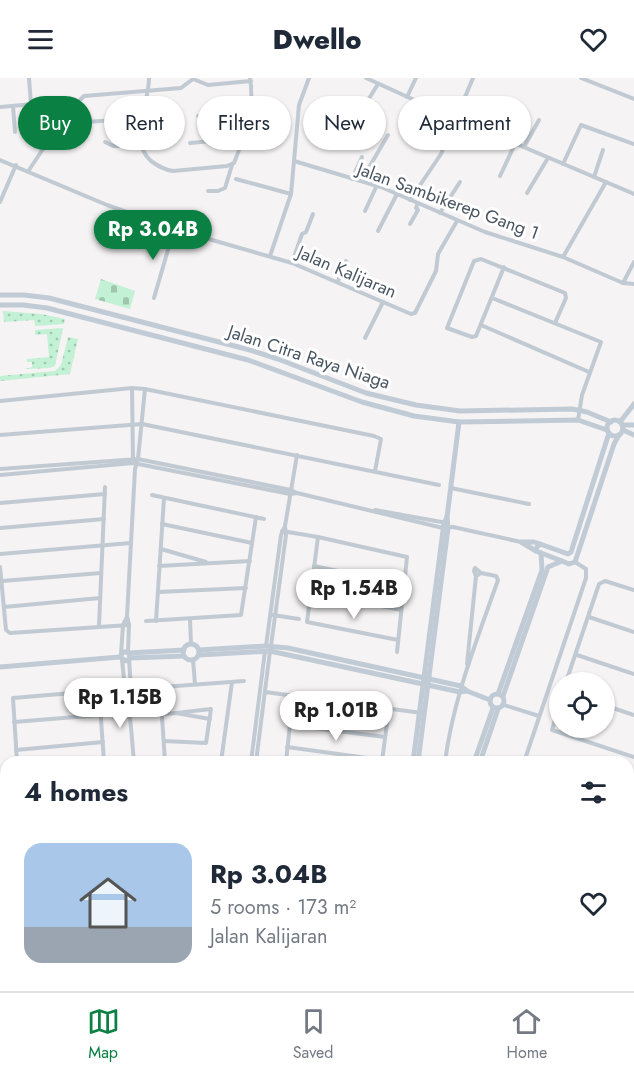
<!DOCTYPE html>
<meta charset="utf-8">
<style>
body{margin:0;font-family:Jost,sans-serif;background:#f6f6f7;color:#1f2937;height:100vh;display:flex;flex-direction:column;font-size:22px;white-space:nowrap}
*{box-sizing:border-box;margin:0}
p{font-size:20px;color:#747a83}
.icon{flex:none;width:33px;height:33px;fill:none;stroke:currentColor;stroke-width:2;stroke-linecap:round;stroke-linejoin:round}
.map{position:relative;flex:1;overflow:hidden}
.drawer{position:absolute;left:0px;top:678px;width:634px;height:236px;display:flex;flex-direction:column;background:#fff;border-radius:18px 18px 0 0;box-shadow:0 2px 4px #0004}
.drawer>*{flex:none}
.top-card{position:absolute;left:18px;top:18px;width:598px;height:54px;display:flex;gap:12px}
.fabs{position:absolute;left:549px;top:594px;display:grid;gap:12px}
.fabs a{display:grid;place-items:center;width:66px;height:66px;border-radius:50%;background:#fff;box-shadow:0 2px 4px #0004;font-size:30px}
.price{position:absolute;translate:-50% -51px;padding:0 14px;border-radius:21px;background:#fff;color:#222;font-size:20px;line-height:39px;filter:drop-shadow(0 2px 3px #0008)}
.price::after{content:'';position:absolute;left:50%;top:36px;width:18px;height:14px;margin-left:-9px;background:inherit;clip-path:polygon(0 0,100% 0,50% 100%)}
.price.selected{background:#0b8043;color:#fff}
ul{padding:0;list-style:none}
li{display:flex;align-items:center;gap:18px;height:150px;padding:0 24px}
li span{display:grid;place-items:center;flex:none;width:168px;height:120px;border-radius:18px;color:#555}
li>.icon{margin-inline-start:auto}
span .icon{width:72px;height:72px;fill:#fffc;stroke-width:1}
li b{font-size:26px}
h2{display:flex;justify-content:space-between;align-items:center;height:72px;padding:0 24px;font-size:26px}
.chip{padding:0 21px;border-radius:27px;background:#fff;box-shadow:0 2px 4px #0004;font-size:21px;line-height:54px}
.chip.selected{background:#0b8043;color:#fff}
header{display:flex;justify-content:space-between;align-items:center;height:78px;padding:0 24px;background:#fff;font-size:27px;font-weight:800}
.dock{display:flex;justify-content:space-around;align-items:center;height:84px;border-top:2px solid #e0e1e3;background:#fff;font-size:16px;color:#747a83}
.dock a{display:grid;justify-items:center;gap:3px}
.dock .selected{color:#0b8043}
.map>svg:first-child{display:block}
.grass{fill:url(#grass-dots)}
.cemetery{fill:url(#cemetery-stones)}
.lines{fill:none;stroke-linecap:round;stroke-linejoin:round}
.street{stroke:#c1cad2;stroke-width:4}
.secondary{stroke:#c1cbd6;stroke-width:5}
.labels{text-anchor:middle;stroke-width:6;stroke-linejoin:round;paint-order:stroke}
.street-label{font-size:18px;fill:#4a5661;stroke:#fff}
</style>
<header><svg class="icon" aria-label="menu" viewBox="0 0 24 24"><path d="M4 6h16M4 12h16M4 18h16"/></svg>Dwello<svg class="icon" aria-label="heart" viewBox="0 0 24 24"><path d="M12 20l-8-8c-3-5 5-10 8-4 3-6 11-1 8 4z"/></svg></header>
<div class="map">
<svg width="634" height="913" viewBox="0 0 634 913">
<defs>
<pattern id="grass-dots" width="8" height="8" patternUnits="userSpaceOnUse" patternTransform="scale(1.5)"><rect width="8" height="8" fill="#c3f1d5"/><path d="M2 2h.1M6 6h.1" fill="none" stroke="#a0c6b0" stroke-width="1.8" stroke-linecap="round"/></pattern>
<pattern id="cemetery-stones" width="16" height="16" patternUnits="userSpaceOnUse" patternTransform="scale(1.5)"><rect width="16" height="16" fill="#c3f1d5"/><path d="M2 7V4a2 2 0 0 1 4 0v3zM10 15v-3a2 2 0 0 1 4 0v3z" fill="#a0c6b0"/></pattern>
</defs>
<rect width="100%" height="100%" fill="#f5f3f3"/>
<!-- grass -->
<g class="grass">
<path d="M3 233 41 236 65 241 64 246 35 248 34 242 4 244Z"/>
<path d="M63 250 55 288 49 290 26 291 32 289V284H27V281L49 279 47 256 35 257V252Z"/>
<path d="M68 259 78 261 70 296 0 303V298L55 293 61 287Z"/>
</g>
<!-- cemetery -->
<path class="cemetery" d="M101 201 135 213 130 231 95 221Z"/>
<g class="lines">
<!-- street -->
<g class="street">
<path d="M29 0 31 26"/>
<path d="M149 0C149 26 128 63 151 83 158 88 164 92 173 93L227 88 234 85C245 58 255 30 250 0"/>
<path d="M366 0 434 31 634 116"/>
<path d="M581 0 634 21"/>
<path d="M407 19 416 0"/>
<path d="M13 28 15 54"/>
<path d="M0 29 68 23"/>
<path d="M336 34 350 44 355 43 378 6"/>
<path d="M177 38 85 44 81 42 79 23 84 18 181 10 193 1 208 7 251 3"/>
<path d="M198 38 251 32"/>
<path d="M330 40 342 25"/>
<path d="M105 64 113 68 170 67"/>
<path d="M190 65 244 60"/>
<path d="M524 69 539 42"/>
<path d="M0 82 107 127 174 151 292 185 411 236 415 235 436 193 438 176 457 143"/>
<path d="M294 83 381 109 485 154 563 179 623 205 634 206"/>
<path d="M563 86 581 47 634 66"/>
<path d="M29 92 45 68"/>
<path d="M500 98 515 66"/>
<path d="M594 99 603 72"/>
<path d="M236 101 291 116"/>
<path d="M352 101 362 79"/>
<path d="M361 103 388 57"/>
<path d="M208 113H218L225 110 232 87"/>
<path d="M527 115 548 80"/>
<path d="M410 122 441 76 473 0"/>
<path d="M0 124 16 87"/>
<path d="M365 133 377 107"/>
<path d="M440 135 460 104"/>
<path d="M410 146 418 132 416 130 418 125"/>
<path d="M378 153 397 116"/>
<path d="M270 178 291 116 299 27 309 0"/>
<path d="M563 179 606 104"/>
<path d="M292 185 302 156 306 154 313 136"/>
<path d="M504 189 476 258 472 259 447 250 474 183 481 181 565 215 566 220 555 245"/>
<path d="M338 203 346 183"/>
<path d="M623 205 634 184"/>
<path d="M154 220 174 151"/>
<path d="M492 220 601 264 582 317 578 342"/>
<path d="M481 247 589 294"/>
<path d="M365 260 383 224"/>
<path d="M132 310 133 382"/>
<path d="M0 323 132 310 145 311 374 358 381 361 375 393"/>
<path d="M0 357 142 346 439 407"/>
<path d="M0 391 138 381 291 412 297 415 290 416 133 385 0 397"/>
<path d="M451 410 529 426"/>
<path d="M297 415 443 450 453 449"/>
<path d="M152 417 264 441"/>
<path d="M0 425 105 416"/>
<path d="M375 432 447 445"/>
<path d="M162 446 252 465"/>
<path d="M453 449 521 464"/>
<path d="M0 450 104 441"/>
<path d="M282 453 318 459 407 479 397 574"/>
<path d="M318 459 307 544 398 562"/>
<path d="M161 471 206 484"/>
<path d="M0 476 131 465"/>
<path d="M159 488 250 483"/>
<path d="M314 488 405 507"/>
<path d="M0 489 6 552 10 555 129 547"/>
<path d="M476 498 474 493 475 490 481 495"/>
<path d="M2 503 101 495"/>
<path d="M311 513 401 532"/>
<path d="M158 514 246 510"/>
<path d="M4 529 100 520"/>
<path d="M273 537 299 541"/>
<path d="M589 539 634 554"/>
<path d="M190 541 191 566"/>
<path d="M146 543 241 537 256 439"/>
<path d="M156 543 164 420"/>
<path d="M99 548 105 409"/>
<path d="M266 568 281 457 285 448"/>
<path d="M271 568 286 457 285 448 297 377"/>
<path d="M128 574 129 547 127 538 135 391 138 381 145 311"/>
<path d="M121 576 123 547 127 539"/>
<path d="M577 577 634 596"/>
<path d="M122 581 124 602 128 616 134 684"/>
<path d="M129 581 131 610"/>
<path d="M193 582 195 606"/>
<path d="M566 604 599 506 605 503 634 512"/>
<path d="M160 609 165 684"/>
<path d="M149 610 244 603"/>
<path d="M99 613 104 684"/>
<path d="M265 614 422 635"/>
<path d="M560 624 552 652 634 679"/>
<path d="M504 627 539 638"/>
<path d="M604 627 634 637"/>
<path d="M162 636 176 635 210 641"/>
<path d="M14 644 100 637"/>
<path d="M290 647 385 659"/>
<path d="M164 663 206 665 211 631 176 635"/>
<path d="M287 669 382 682"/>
<path d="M16 672 103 664"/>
<path d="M382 683 389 631"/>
<path d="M17 684 13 620 131 610"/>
<path d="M157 684V680"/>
<path d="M221 684 232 604"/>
<path d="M251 684 265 573"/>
<path d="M256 684 270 573"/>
<path d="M286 684 293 618"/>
<path d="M445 684C453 621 477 562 498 502L496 498 481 495 476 498 467 586"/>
<path d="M524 684 586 500V491L575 484"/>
<path d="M628 718 634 720"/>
<path d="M0 725H6"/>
<path d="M0 732 6 731"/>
<path d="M628 769 634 771"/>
<path d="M0 807H6"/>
<path d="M628 816 634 818"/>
<path d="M628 853 634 855"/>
<path d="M628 889 634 891"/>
<path d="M35 908 36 913"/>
<path d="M50 908V913"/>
<path d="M242 908 297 913"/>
<path d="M474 908 491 913"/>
<path d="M578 908 595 913"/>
<path d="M220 913 221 908"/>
<path d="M225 913 226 908"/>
<path d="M446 913 448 908"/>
</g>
<!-- secondary -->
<g class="secondary">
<path d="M0 217H24L49 220 250 272 278 281 366 315 416 327 460 333 572 331 587 334 611 344"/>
<path d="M0 227H23L47 230 248 282 362 324 414 338 459 344 578 342 607 352"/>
<circle cx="615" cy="350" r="8"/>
<path d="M620 344 634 326"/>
<path d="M622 347H634"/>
<path d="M623 352 634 357"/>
<path d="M536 473 521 464H534L540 466"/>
<path d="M541 475 562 483"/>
<circle cx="191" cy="574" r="8"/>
<path d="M199 572 266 568 288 570 461 608 467 613 490 622"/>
<path d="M129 575 184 572"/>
<path d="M199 577 270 573 460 614 467 613"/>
<path d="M130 580 184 578"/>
<path d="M0 589 120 579 126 583 129 581 130 577 127 574H123L120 579"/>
<circle cx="497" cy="623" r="7"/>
<path d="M498 616 542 492 541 475 536 473 537 469 540 466 568 476 571 474 609 355"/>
<path d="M503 618 548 489 562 483 569 486 575 484 614 366 619 357"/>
<path d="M413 684 444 445 447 439"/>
<path d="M418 684 448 450 447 439 459 344"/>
<path d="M474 684 493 630"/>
<path d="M480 684 498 631"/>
<path d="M383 913 384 908"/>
<path d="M400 913 401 908"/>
</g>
</g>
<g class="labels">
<!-- street labels -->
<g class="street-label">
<text transform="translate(448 123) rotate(20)" y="6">Jalan Sambikerep Gang 1</text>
<text transform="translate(347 194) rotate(23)" y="6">Jalan Kalijaran</text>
<text transform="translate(309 279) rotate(18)" y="6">Jalan Citra Raya Niaga</text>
</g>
</g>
</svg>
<div class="fabs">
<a><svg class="icon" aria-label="locate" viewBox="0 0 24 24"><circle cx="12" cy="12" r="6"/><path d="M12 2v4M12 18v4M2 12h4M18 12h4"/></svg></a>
</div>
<b class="price selected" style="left:153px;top:183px">Rp 3.04B</b>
<b class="price" style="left:354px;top:542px">Rp 1.54B</b>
<b class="price" style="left:120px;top:651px">Rp 1.15B</b>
<b class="price" style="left:336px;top:664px">Rp 1.01B</b>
<div class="top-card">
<a class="chip selected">Buy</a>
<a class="chip">Rent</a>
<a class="chip">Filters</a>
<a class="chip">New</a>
<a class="chip">Apartment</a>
</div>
<section class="drawer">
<h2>4 homes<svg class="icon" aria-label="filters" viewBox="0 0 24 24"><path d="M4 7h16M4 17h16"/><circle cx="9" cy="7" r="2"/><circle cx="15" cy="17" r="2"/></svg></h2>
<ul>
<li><span style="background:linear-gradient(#a9c7e8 70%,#9aa5b1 0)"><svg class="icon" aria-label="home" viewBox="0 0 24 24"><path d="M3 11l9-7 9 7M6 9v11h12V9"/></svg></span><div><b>Rp 3.04B</b><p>5 rooms · 173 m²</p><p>Jalan Kalijaran</p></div><svg class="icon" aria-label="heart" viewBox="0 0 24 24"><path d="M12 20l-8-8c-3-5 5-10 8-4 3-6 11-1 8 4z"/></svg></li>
</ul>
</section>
</div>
<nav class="dock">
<a class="selected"><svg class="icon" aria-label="map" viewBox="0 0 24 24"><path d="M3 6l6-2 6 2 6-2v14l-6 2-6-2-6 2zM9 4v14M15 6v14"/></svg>Map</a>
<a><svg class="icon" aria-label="saved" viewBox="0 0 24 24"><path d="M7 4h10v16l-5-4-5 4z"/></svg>Saved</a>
<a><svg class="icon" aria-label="home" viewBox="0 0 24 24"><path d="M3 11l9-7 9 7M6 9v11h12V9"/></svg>Home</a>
</nav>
